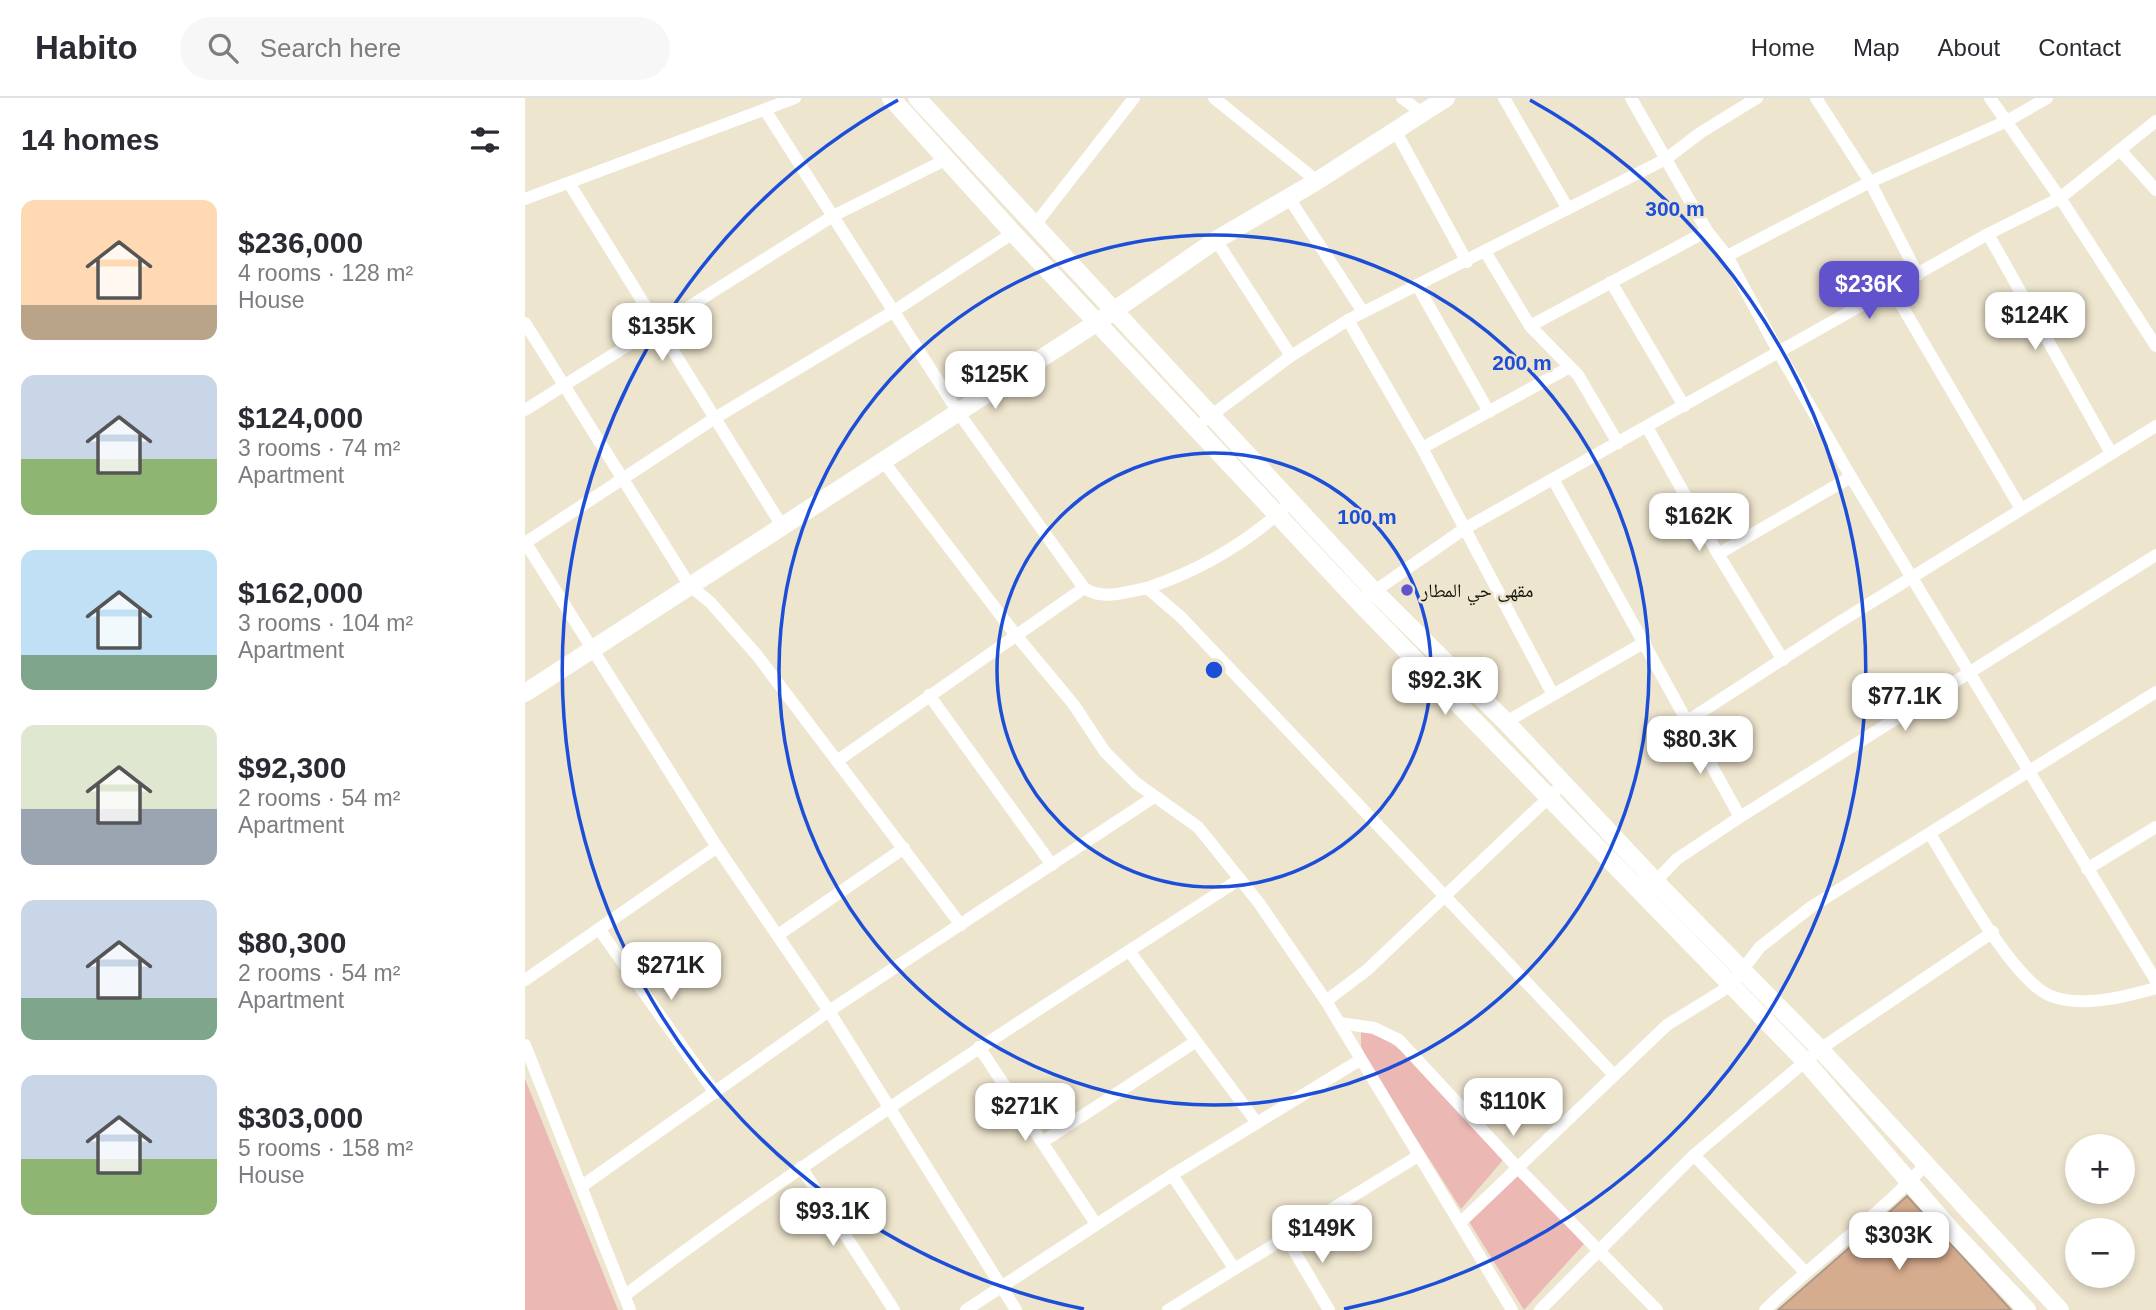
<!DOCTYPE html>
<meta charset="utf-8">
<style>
body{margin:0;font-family:Arial,"Noto Naskh Arabic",sans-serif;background:#f7f7f7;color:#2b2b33;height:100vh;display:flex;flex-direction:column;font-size:26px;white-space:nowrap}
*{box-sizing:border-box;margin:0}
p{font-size:23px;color:#7c7c81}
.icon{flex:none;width:38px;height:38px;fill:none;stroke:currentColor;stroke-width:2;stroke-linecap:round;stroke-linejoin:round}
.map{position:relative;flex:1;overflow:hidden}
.sheet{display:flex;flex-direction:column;background:#fff;width:525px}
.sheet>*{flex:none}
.controls{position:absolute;left:1540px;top:1036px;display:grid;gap:14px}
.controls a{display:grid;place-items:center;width:70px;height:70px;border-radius:50%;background:#fff;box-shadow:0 4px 10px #0003;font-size:35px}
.price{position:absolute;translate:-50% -60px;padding:0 16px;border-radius:14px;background:#fff;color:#222;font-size:23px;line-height:46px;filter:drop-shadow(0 2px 4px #0008)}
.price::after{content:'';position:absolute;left:50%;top:42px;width:21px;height:16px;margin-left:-10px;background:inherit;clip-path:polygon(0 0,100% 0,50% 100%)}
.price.active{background:#6153cb;color:#fff}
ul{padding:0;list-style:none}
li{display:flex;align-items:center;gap:21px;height:175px;padding:0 21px}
li span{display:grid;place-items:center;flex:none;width:196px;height:140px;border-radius:14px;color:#555}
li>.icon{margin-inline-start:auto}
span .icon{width:84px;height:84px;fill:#fffc;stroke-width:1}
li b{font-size:30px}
h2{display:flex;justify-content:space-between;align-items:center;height:84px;padding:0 21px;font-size:30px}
header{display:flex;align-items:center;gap:42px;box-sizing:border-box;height:98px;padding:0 35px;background:#fff;border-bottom:2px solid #e1e1e2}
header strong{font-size:33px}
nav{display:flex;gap:38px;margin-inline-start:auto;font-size:24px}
.search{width:490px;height:63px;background:#f7f7f7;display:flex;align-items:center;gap:18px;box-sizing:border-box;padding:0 24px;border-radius:38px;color:#7c7c81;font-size:26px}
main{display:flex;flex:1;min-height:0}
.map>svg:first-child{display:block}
.green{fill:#ecb8b4}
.building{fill:#d6ac8f;stroke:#ae998b;stroke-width:2}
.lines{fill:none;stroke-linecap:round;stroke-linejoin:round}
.street{stroke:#fff;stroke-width:12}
.secondary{stroke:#fff;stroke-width:18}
.ring{fill:none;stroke:#1d4ed8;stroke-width:3.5}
.poi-dot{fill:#6153cb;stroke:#eee5ce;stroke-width:2.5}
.labels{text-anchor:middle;stroke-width:5;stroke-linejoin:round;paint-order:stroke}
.poi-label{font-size:19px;fill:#17140c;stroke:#eee5ce;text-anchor:start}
.centre{fill:#1d4ed8;stroke:#eee5ce;stroke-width:3.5}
.ring-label{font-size:21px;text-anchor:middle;font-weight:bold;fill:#1d4ed8;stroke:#eee5ce;stroke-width:5;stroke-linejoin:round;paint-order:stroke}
</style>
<header>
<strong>Habito</strong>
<div class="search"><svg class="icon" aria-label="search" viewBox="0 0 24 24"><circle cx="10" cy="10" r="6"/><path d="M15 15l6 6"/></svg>Search here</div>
<nav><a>Home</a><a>Map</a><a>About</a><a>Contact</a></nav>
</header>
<main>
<section class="sheet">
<h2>14 homes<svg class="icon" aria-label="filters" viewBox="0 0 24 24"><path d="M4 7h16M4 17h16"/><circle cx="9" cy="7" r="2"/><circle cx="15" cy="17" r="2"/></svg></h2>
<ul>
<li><span style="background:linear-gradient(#ffd9b3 75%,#b9a48a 0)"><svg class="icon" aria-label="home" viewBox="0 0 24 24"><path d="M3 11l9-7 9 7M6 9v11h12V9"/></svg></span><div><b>$236,000</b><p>4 rooms · 128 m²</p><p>House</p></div></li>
<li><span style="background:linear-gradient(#c9d6e8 60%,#8fb573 0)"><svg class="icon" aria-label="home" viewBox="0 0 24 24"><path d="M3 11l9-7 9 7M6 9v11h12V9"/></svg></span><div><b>$124,000</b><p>3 rooms · 74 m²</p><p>Apartment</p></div></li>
<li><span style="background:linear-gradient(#bfe0f5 75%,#7fa58c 0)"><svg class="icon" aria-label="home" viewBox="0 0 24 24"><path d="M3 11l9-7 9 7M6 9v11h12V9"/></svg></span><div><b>$162,000</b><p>3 rooms · 104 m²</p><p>Apartment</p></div></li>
<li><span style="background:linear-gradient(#dfe7d0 60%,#9aa5b1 0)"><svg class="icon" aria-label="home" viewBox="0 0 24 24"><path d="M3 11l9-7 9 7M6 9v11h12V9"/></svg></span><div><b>$92,300</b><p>2 rooms · 54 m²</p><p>Apartment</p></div></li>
<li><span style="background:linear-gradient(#c9d6e8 70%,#7fa58c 0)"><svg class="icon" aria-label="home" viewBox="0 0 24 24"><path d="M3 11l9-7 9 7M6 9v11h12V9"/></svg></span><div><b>$80,300</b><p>2 rooms · 54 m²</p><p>Apartment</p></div></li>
<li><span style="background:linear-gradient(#c9d6e8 60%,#8fb573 0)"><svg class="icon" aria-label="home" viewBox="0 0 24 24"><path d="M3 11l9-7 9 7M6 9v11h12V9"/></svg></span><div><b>$303,000</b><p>5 rooms · 158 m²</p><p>House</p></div></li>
</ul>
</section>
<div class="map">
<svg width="1631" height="1212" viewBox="0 0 1631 1212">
<rect width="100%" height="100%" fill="#eee5ce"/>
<!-- green -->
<g class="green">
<path d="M836 934 854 936 875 952 978 1062 936 1111 842 963 836 948Z"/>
<path d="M0 981 93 1212H0Z"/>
<path d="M992 1073 1059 1146 999 1212 943 1122Z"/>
</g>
<!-- building -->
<path class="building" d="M1382 1098 1486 1212H1253L1348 1129Z"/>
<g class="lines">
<!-- street -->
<g class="street">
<path d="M689 0 792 83"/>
<path d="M877 0 897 15"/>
<path d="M979 0 1043 111"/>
<path d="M1106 0 1182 133 1202 158 1253 253 1326 379 1631 883"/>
<path d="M1291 0 1345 84 1393 177"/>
<path d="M1465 0 1535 100 1631 248"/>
<path d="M240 12 433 314 559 490C578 503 601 494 622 490L656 519 1089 977"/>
<path d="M870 32 942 164"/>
<path d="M1596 53 1631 92"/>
<path d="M44 85 257 428"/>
<path d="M764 100 838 214"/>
<path d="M0 101 270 0"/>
<path d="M509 128 609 0"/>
<path d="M1463 136 1586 355"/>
<path d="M691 142 766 258"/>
<path d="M961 155 1005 228 1053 277 1093 345"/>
<path d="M1202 158 1345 84 1482 23 1522 0"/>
<path d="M1086 184 1159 308"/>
<path d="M892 187 964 314"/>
<path d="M1367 191 1496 411"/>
<path d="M823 222 897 350 1027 595"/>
<path d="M0 225 165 488 185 504 231 556 436 827"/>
<path d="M1005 228 1182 133"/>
<path d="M0 312 308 118 422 61"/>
<path d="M680 322 766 258 823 222 1141 61 1175 35 1232 0"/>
<path d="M1122 329 1193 456 1258 562"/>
<path d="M897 350 1045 269"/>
<path d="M358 363 490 536 549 607 580 654 611 685 673 729 734 805 801 903 987 1212"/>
<path d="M1028 381 1215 719"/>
<path d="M0 444 192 749 304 913 491 1212"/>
<path d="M0 445 190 320 369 213 488 135"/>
<path d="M1193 456 1326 379"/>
<path d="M622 490C676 472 724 444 766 404"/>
<path d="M834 504 939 431 1463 136 1535 100 1631 23"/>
<path d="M404 597 527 767"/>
<path d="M1164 622 1313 525 1631 328"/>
<path d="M981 624 1120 544"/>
<path d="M312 663 559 490"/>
<path d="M1405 736C1429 774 1487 883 1526 898 1557 910 1600 899 1631 890"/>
<path d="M1562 771 1631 729"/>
<path d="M1125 789 1152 761 1215 719 1631 457"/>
<path d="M74 831 190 995"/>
<path d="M253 837 379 750"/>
<path d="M604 853 732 1025"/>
<path d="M0 882 192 749"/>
<path d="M801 903 842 872 1039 685"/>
<path d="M815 925 849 930 874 942 991 1068 1132 1212"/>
<path d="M0 947 105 1212"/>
<path d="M454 949 571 1126"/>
<path d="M519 1043 670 944"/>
<path d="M1169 1057 1279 1173"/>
<path d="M276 1069 369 1212"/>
<path d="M647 1077 709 1170"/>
<path d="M57 1088 304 913 629 699"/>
<path d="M935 1125 1142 927 1205 888 1235 849 1286 809 1631 594"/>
<path d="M761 1139 804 1212"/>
<path d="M99 1198C297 1048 507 916 715 781"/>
<path d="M441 1212 647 1077 835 962"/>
<path d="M643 1212 893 1058"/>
<path d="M1015 1212 1169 1057 1295 951 1468 834"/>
<path d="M1240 1212C1292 1161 1353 1119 1401 1066"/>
</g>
<!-- secondary -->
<g class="secondary">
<path d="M366 0 488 135 834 504 1281 964 1426 1132 1502 1212"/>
<path d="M392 0 848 492 981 624 1131 784 1295 951 1535 1212"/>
<path d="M0 595 571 225 691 142 792 83 921 0"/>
</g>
</g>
<!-- distance rings -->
<g class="ring">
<circle cx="689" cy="572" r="217"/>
<circle cx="689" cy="572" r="435"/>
<path d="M559 1211A652 652 0 0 1 373 2M1005 2A652 652 0 0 1 819 1211"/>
</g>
<!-- markers -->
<circle class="poi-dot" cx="882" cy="492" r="7"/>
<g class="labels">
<!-- poi labels -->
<g class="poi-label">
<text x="896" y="499">مقهى حي المطار</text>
</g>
</g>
<circle cx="689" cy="572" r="10" class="centre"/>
<g class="ring-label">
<text x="1150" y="118">300 m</text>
<text x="997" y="272">200 m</text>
<text x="842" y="426">100 m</text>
</g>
</svg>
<div class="controls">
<a>+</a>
<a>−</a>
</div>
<b class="price active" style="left:1344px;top:223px">$236K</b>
<b class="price" style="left:1510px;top:254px">$124K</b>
<b class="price" style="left:137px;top:265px">$135K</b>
<b class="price" style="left:470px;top:313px">$125K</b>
<b class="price" style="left:1174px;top:455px">$162K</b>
<b class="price" style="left:920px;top:619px">$92.3K</b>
<b class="price" style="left:1380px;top:635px">$77.1K</b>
<b class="price" style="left:1175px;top:678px">$80.3K</b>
<b class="price" style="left:146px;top:904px">$271K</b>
<b class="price" style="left:988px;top:1040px">$110K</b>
<b class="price" style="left:500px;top:1045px">$271K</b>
<b class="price" style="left:308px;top:1150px">$93.1K</b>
<b class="price" style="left:797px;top:1167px">$149K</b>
<b class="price" style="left:1374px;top:1174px">$303K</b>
</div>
</main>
